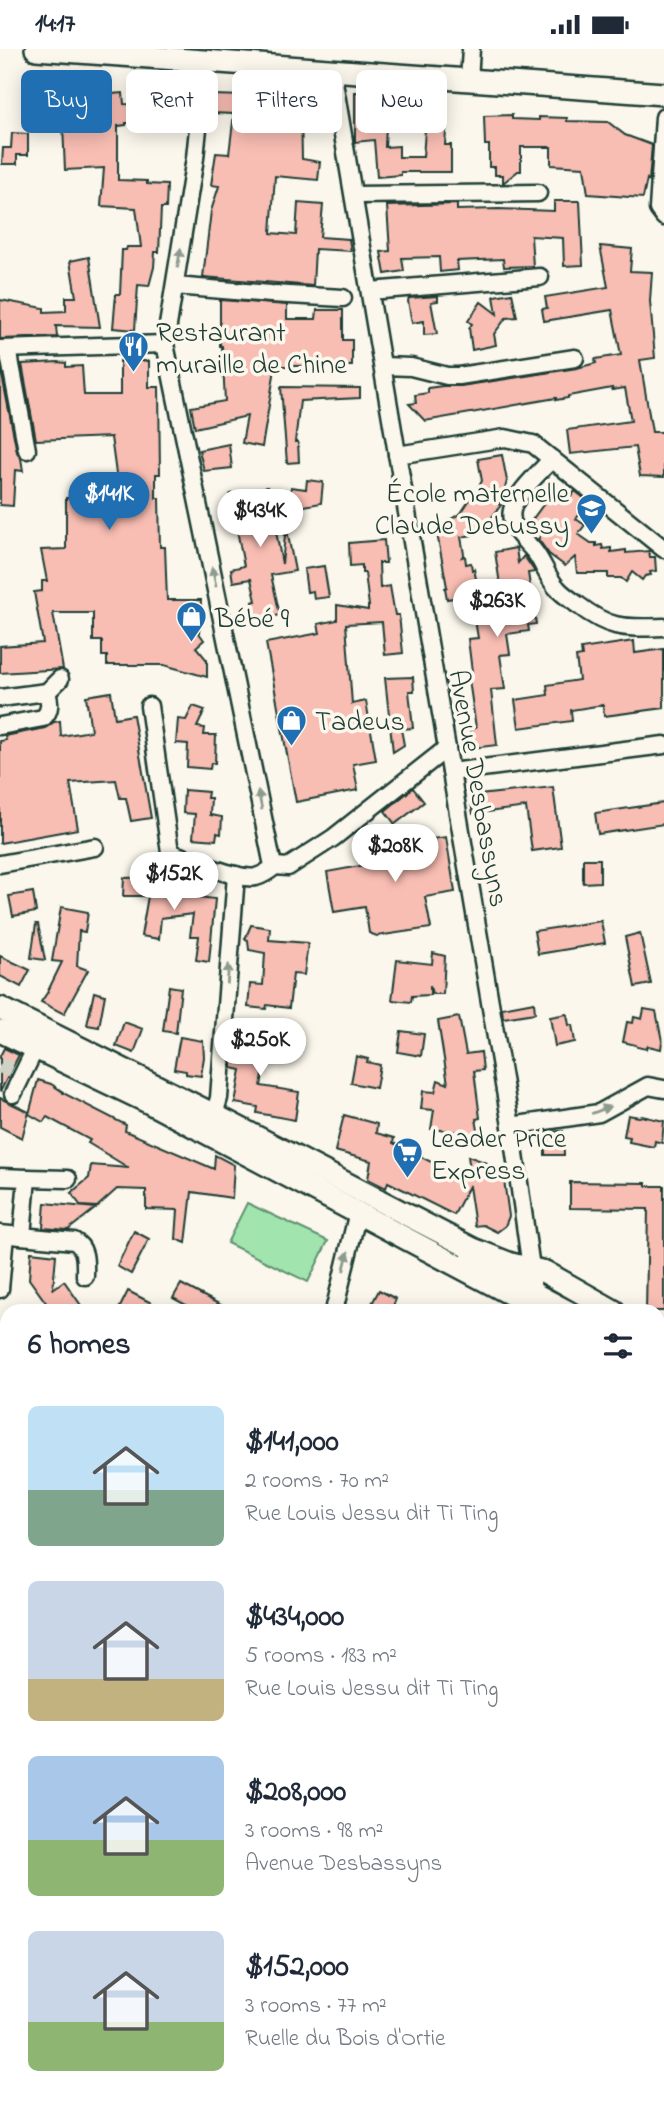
<!DOCTYPE html>
<meta charset="utf-8">
<style>
body{margin:0;font-family:"Indie Flower",sans-serif;background:#f2f2f3;color:#1f2937;height:100vh;display:flex;flex-direction:column;font-size:26px;white-space:nowrap}
*{box-sizing:border-box;margin:0}
p{font-size:23px;color:#747a83}
.icon{flex:none;width:38px;height:38px;fill:none;stroke:currentColor;stroke-width:2;stroke-linecap:round;stroke-linejoin:round}
.map{position:relative;flex:1;overflow:hidden}
.drawer{position:absolute;left:0px;top:1255px;width:665px;height:800px;display:flex;flex-direction:column;background:#fff;border-radius:21px 21px 0 0;box-shadow:0 4px 18px #0003}
.drawer>*{flex:none}
.hud{position:absolute;left:21px;top:21px;width:623px;height:63px;display:flex;gap:14px}
.price{position:absolute;translate:-50% -60px;padding:0 16px;border-radius:24px;background:#fff;color:#222;font-size:23px;line-height:46px;filter:drop-shadow(0 2px 4px #0008)}
.price::after{content:'';position:absolute;left:50%;top:42px;width:21px;height:16px;margin-left:-10px;background:inherit;clip-path:polygon(0 0,100% 0,50% 100%)}
.price.selected{background:#1f6fb2;color:#fff}
ul{padding:0;list-style:none}
li{display:flex;align-items:center;gap:21px;height:175px;padding:0 28px}
li span{display:grid;place-items:center;flex:none;width:196px;height:140px;border-radius:10px;color:#555}
li>.icon{margin-inline-start:auto}
span .icon{width:84px;height:84px;fill:#fffc;stroke-width:1}
li b{font-size:30px}
h2{display:flex;justify-content:space-between;align-items:center;height:84px;padding:0 28px;font-size:30px}
.pill{padding:0 24px;border-radius:10px;background:#fff;box-shadow:0 4px 18px #0003;font-size:24px;line-height:63px}
.pill.selected{background:#1f6fb2;color:#fff}
.status{display:flex;justify-content:space-between;align-items:center;height:49px;padding:0 35px;background:#fff;direction:ltr}
.status svg{height:19px;fill:currentColor}
.map>svg:first-child{display:block}
.green{fill:#a2e4ae;stroke:#609071;stroke-width:2}
.building{fill:#f8bdb3;stroke:#1f3d34;stroke-width:2}
.lines{fill:none;stroke-linecap:round;stroke-linejoin:round}
.minor-tunnel{stroke:#cfd2c7;stroke-width:16;stroke-dasharray:16 8;stroke-linecap:butt}
.minor-casing{stroke:#1f3d34;stroke-width:21}
.major-casing{stroke:#1f3d34;stroke-width:26}
.minor{stroke:#fbf7ec;stroke-width:16}
.major{stroke:#fbf7ec;stroke-width:21}
.oneway{fill:#8d9a90}
.labels{text-anchor:middle;stroke-width:7;stroke-linejoin:round;paint-order:stroke}
.poi-label{font-size:28px;fill:#1f3d34;stroke:#fbf7ec;text-anchor:start}
.street-label{font-size:28px;fill:#1f3d34;stroke:#fbf7ec}
</style>
<div class="status"><b>14:17</b><svg viewBox="0 0 49 12"><path d="M0 12V9h3v3zM5 12V6h3v6zM10 12V3h3v9zM15 12V0h3v12zM26 1h20v11H26zM47 4h2v5h-2z"/></svg></div>
<div class="map">
<svg width="664" height="2054" viewBox="0 0 664 2054">
<rect width="100%" height="100%" fill="#fbf7ec"/>
<filter id="ink" filterUnits="userSpaceOnUse"><feTurbulence type="fractalNoise" baseFrequency=".0143" numOctaves="2"/><feDisplacementMap in="SourceGraphic" scale="14" xChannelSelector="R" yChannelSelector="G"/><feConvolveMatrix kernelMatrix="1 2 1 2 8 2 1 2 1" color-interpolation-filters="sRGB"/></filter>
<g filter="url(#ink)">
<!-- green -->
<path class="green" d="M247 1154 328 1192 308 1233 227 1194Z"/>
<!-- building -->
<g class="building">
<path d="M147 35H169V38H187V62H185V72L145 70V74H126V76L118 77V131L147 132V135L167 136 166 159H161L159 203H155L154 218 149 237 138 236 135 281 113 279 116 245H120L122 201H126L127 198H141L136 159 101 157 104 119 65 121 63 76H70L69 55 100 53 99 46 123 44 124 55 147 56Z"/>
<path d="M246 36 275 37 274 57 301 58 302 110 320 113 318 131 275 127 271 184 296 186 298 154 323 156 320 188 349 190 351 202 315 200 313 237 203 228 211 162 219 137 211 136 216 104 229 105 234 65 211 64 212 46 245 47Z"/>
<path d="M355 43 384 45 381 76H386L385 98 399 97V108H423L426 68 447 69 445 96H451V123H401V126L377 128 374 91 355 93Z"/>
<path d="M512 66V70L539 71V68L567 69V72L608 73 625 86 652 96 649 132 647 130 643 149 588 145 584 118 551 116V98H521V122H518L503 134V126H495V118H489V96H485L484 67Z"/>
<path d="M12 84 28 85V106H17V115H2L3 99H11Z"/>
<path d="M554 152H580L583 216 564 217 563 189 531 187 533 217 504 218 503 210 457 212 458 221 440 223 439 208 402 209 404 222 385 225 381 203 390 202 387 157 457 155V161L499 160 554 162Z"/>
<path d="M600 197 632 200 630 222 652 223 650 252 655 309 640 311 652 383H664V428L640 427 635 398 570 405 567 381 631 372 625 339 612 341V339L568 347V349L556 351V349L425 372 409 355 416 354 415 346 428 344V339L443 337H461L577 319 596 314 595 310 621 306 612 261 544 272 542 260 547 259 545 248 608 238Z"/>
<path d="M89 208 100 278 56 277 57 288 0 290V251L44 259V263L66 262V248H76L70 212Z"/>
<path d="M512 244 517 268 506 269 494 285 496 296 472 301 469 279 472 275 468 272 481 253 497 265 494 247Z"/>
<path d="M438 247V252L431 253 437 285 424 286V272L412 274 408 252 409 249Z"/>
<path d="M220 251 287 256V270H316L317 261H343V291H352V317H280V314H276L262 398 242 394 247 367 195 379 191 358 225 352 222 297H220Z"/>
<path d="M120 312H149V338H159L160 425H156V449H159L160 498H165L167 551H201L199 584 204 591 196 598 207 611V628L164 616H107V607H102V592H93V564H53L63 620 0 624V597L43 594 34 543 42 542V532H47L41 501 66 500V449H101L117 432 111 388 36 391 22 315 58 313 66 314V318L82 317 84 346H120Z"/>
<path d="M0 316 17 403 21 409 23 422 15 421 13 457 0 456Z"/>
<path d="M281 338 360 339V349L300 352 295 393H298L299 413 287 414Z"/>
<path d="M229 395 232 419 204 422 199 401Z"/>
<path d="M502 406 507 432 503 447 498 455 501 456 486 476 484 475 472 486 461 488 464 505 462 508 465 507 466 515 471 514 472 521 474 520 479 545 447 550 445 539 447 538 436 479 461 464 482 432 478 410Z"/>
<path d="M307 431 323 433 321 454 288 460 291 438 306 440Z"/>
<path d="M268 438 282 515 285 486H288L295 522 271 526 280 566 256 571 252 553 256 552 251 530 233 533 231 520 244 517 230 445Z"/>
<path d="M575 442 589 453 576 470 585 476 578 485 591 494H596V497L602 496 603 500 611 499V503L626 501V504L649 502 650 508H655L656 522 650 523 651 526 645 527 642 531 632 523 626 533 621 529H608V524H577L575 508 565 517 549 505 538 490 540 488 538 474 532 471 551 445 558 450 570 449Z"/>
<path d="M384 491 386 514H379L380 539 390 537 395 566H399L403 604 385 606 382 573 346 575 352 655 366 652 376 711 353 715 358 741 296 753 266 594 320 584 318 575 337 571V556L368 561V557H369L365 524H362V516L350 517 349 494Z"/>
<path d="M516 499 518 514 524 507 535 523 528 524 536 575 528 576 529 582 507 585 510 605 500 606 505 640 491 641 497 696 473 699 470 680 476 679 468 624 472 623 468 590 478 589 472 553 502 548 495 503Z"/>
<path d="M324 517 329 548 314 550 313 542 307 543 304 520Z"/>
<path d="M634 592 635 604 664 600V659L604 667 603 656 571 661 572 672 519 679 515 651 548 646 547 636 579 631 576 608 582 607 581 600Z"/>
<path d="M413 628 414 642H409L413 679 401 680 404 696 393 703 385 629Z"/>
<path d="M111 643 115 669 133 666 151 769 131 772 126 749H120L116 731 70 734 78 780 0 794V692L6 691 5 687 45 679 54 673 60 672 61 687 91 682 86 647Z"/>
<path d="M193 657 205 661 197 678 205 679 204 686H216L215 714H211L210 720 187 718 188 695 176 694 178 670 186 671Z"/>
<path d="M553 738 561 798 532 802 526 758 473 765 470 747Z"/>
<path d="M413 739 424 753 395 775 385 762Z"/>
<path d="M184 741 208 743 207 749H211L210 766 222 768 221 785 217 784 216 791 193 789 195 765 183 764Z"/>
<path d="M664 754V775L598 785 595 764Z"/>
<path d="M401 786 402 794 446 788 455 843 425 848 431 879 377 887 369 884 365 858 334 863 327 823 371 815 367 790Z"/>
<path d="M583 810H600V833L583 834Z"/>
<path d="M153 828 154 842 183 841V846L215 850 209 913 196 911 199 887H190L193 865 161 869 159 890 141 887 148 847H123L124 829Z"/>
<path d="M33 843 36 863 13 867 9 847Z"/>
<path d="M61 858 88 863 85 883 79 882 77 917 88 921 64 965 41 953 47 944 62 913 52 912Z"/>
<path d="M601 872 605 894 538 905 534 882Z"/>
<path d="M36 875H38L45 911 31 909Z"/>
<path d="M251 876 270 879 269 891 308 894 304 926 293 925 289 959 267 956 266 960 248 958 250 935 263 936 265 904 249 901 248 891 245 890Z"/>
<path d="M640 884 651 935 635 938 625 888Z"/>
<path d="M433 904 445 907 443 945H432L430 937V946L412 947 411 953 392 951 397 911 432 915Z"/>
<path d="M0 907 30 921 21 938 0 927Z"/>
<path d="M169 937 181 939 176 984 163 982Z"/>
<path d="M94 943 105 946 99 978 87 976Z"/>
<path d="M534 953 535 964 503 969 502 959Z"/>
<path d="M644 960 656 962 662 992 661 1000 648 997 646 1000 637 998 636 996 623 993 627 973 633 974 634 968 642 970Z"/>
<path d="M567 965 569 976H572L575 993 555 997 550 968Z"/>
<path d="M459 968 466 1005 481 1003 483 1021 474 1022 480 1069 476 1070 480 1092 461 1095 459 1083 431 1080 434 1061 421 1060 423 1042 435 1043 438 1031 448 1035 438 972Z"/>
<path d="M124 973 143 980 134 1004 116 997Z"/>
<path d="M245 976 270 983 261 1037 299 1043 295 1071 257 1064 258 1058 235 1054 241 1021 232 1019V1011L234 1003H238Z"/>
<path d="M401 982 424 985 421 1007 398 1003Z"/>
<path d="M180 988 203 992 204 1008 201 1027 186 1025V1022L174 1020Z"/>
<path d="M4 999 19 1006 0 1043V1007Z"/>
<path d="M356 1007 368 1010 367 1013 380 1016 376 1039 351 1034Z"/>
<path d="M38 1031 51 1035 63 1043V1044L126 1076 125 1082 214 1120 215 1106 234 1116 232 1149 192 1143 186 1194 176 1190 178 1161 146 1160V1141L117 1140 97 1158 81 1157 71 1144 89 1129 91 1116 129 1119 88 1094 90 1091 47 1068 43 1073 29 1065Z"/>
<path d="M0 1049 29 1063 22 1089 0 1078Z"/>
<path d="M344 1066 377 1075 376 1084 394 1089 393 1094 453 1124 470 1121 468 1107 487 1114 489 1128 497 1127 504 1131 509 1167 505 1177 497 1183 483 1176 475 1177 469 1137 454 1166 388 1133 386 1139 368 1130 371 1112 335 1102Z"/>
<path d="M628 1066 639 1068 642 1067 664 1072 662 1094 655 1092 654 1098 629 1093 630 1088 624 1087Z"/>
<path d="M563 1082 564 1106H545V1083Z"/>
<path d="M570 1133 646 1134V1137H664V1262H646L648 1160 570 1159Z"/>
<path d="M45 1154 96 1159 68 1181 43 1179Z"/>
<path d="M134 1182 149 1190 131 1225 117 1217Z"/>
<path d="M31 1203 56 1206 53 1240 64 1232 85 1262H52L29 1230Z"/>
<path d="M181 1235 232 1262H197L173 1249Z"/>
<path d="M379 1241 396 1250 391 1262H368Z"/>
<path d="M128 1242 167 1262H118Z"/>
</g>
<g class="lines">
<!-- minor-tunnel -->
<path class="minor-tunnel" d="M0 1016 11 1021"/>
<defs>
<g id="minor">
<path d="M205 11 195 109 165 295 272 812 275 817"/>
<path d="M332 21 511 1077 531 1219 534 1262"/>
<path d="M469 31 471 0"/>
<path d="M664 68 658 160 664 168"/>
<path d="M354 146 538 144"/>
<path d="M175 237 271 245 343 249"/>
<path d="M370 242 540 228"/>
<path d="M0 300 165 295"/>
<path d="M8 300 27 401"/>
<path d="M383 317 411 318 447 327H459L575 309"/>
<path d="M397 406 505 389 533 395 664 500"/>
<path d="M552 410C540 423 516 444 512 461 508 479 524 490 534 502 543 513 547 528 557 539 562 545 571 551 578 556 611 581 624 579 664 578"/>
<path d="M0 649 47 643 60 630"/>
<path d="M149 657 170 803C189 810 238 832 256 828 263 826 269 822 275 817"/>
<path d="M0 677 43 669C51 662 50 653 47 643"/>
<path d="M451 723 664 696"/>
<path d="M0 815 95 798"/>
<path d="M275 817 288 818 333 789 447 699"/>
<path d="M13 1045 35 1000"/>
<path d="M214 1066 219 1049 236 826"/>
<path d="M511 1077 599 1064 648 1037 664 1040"/>
<path d="M1 1128 27 1129"/>
<path d="M0 1185 74 1192C87 1199 85 1214 85 1227"/>
<path d="M22 1187 27 1129 68 1130"/>
<path d="M470 1208 572 1262"/>
<path d="M0 1240 5 1186"/>
<path d="M334 1262 358 1163"/>
<path d="M658 1309 664 1312"/>
<path d="M0 1471 7 1473"/>
<path d="M658 1492 664 1495"/>
<path d="M658 1584 664 1586"/>
<path d="M0 1665 7 1668"/>
<path d="M0 1749 7 1746"/>
<path d="M658 1873 664 1831"/>
<path d="M0 1894 7 1896"/>
<path d="M658 1933 664 1934"/>
<path d="M357 2048 376 2054"/>
<path d="M54 2054 59 2048"/>
<path d="M255 2054 258 2048"/>
<path d="M633 2054 634 2048"/>
</g>
<g id="major">
<path d="M36 0 664 45"/>
<path d="M0 959 214 1066 473 1200 511 1215 545 1223 614 1262"/>
<path d="M0 982 148 1053 543 1262"/>
<path d="M658 1288 664 1292"/>
<path d="M658 1324 664 1327"/>
</g>
</defs>
<!-- minor casing -->
<use href="#minor" class="minor-casing"/>
<!-- major casing -->
<use href="#major" class="major-casing"/>
<!-- minor -->
<use href="#minor" class="minor"/>
<!-- major -->
<use href="#major" class="major"/>
</g>
<!-- one-way arrows -->
<defs><path id="oneway-solid" d="M-6-.8H1V-3.2L6.5 0L1 3.2V.8H-6Z" transform="scale(1.75)"/></defs>
<g class="oneway">
<use href="#oneway-solid" transform="translate(179 209) rotate(-81)"/>
<use href="#oneway-solid" transform="translate(214 528) rotate(-102)"/>
<use href="#oneway-solid" transform="translate(260 751) rotate(-101)"/>
<use href="#oneway-solid" transform="translate(228 925) rotate(-86)"/>
<use href="#oneway-solid" transform="translate(601 1061) rotate(-21)"/>
<use href="#oneway-solid" transform="translate(346 1212) rotate(-76)"/>
</g>
</g>
<!-- icons -->
<defs>
<symbol id="restaurant-pin" viewBox="-11 -11 22 30"><path d="M0 17L-7.5 6A9.5 9.5 0 1 1 7.5 6Z" fill="#1f6fb2" stroke="#fbf7ec"/><path d="M-5-6h1v4h1v-4h1v4h1v-4h1v5L-1.5 .5V6h-2V.5L-5-1ZM5-6V6H3V1.5H1.5Q1.5-4 5-6Z" fill="#fff"/></symbol>
<symbol id="school-pin" viewBox="-11 -11 22 30"><path d="M0 17L-7.5 6A9.5 9.5 0 1 1 7.5 6Z" fill="#1f6fb2" stroke="#fbf7ec"/><path d="M0-5L7-2L0 1L-7-2ZM-4 1L0 2.5L4 1V4Q0 6-4 4Z" fill="#fff"/></symbol>
<symbol id="shop-pin" viewBox="-11 -11 22 30"><path d="M0 17L-7.5 6A9.5 9.5 0 1 1 7.5 6Z" fill="#1f6fb2" stroke="#fbf7ec"/><path d="M-5-2.5h2.3a2.7 3.5 0 0 1 5.4 0H5L5.5 6h-11ZM-1.5-2.5h3a1.5 2.3 0 0 0-3 0Z" fill="#fff"/></symbol>
<symbol id="supermarket-pin" viewBox="-11 -11 22 30"><path d="M0 17L-7.5 6A9.5 9.5 0 1 1 7.5 6Z" fill="#1f6fb2" stroke="#fbf7ec"/><path d="M-6-5.5h2.5l.6 2H6L4.5 2H-2.5L-4.4-4H-6ZM-1.5 3.2a1.3 1.3 0 1 0 .1 0ZM3 3.2a1.3 1.3 0 1 0 .1 0Z" fill="#fff"/></symbol>
</defs>
<g fill-rule="evenodd">
<use href="#restaurant-pin" x="116" y="280" width="35" height="47"/>
<use href="#school-pin" x="574" y="442" width="35" height="47"/>
<use href="#shop-pin" x="174" y="550" width="35" height="47"/>
<use href="#shop-pin" x="274" y="654" width="35" height="47"/>
<use href="#supermarket-pin" x="390" y="1086" width="35" height="47"/>
</g>
<g class="labels">
<!-- poi labels -->
<g class="poi-label">
<text x="156" y="292">Restaurant<tspan x="156" dy="32">muraille de Chine</tspan></text>
<text x="569" y="453" text-anchor="end">École maternelle<tspan x="569" dy="32">Claude Debussy</tspan></text>
<text x="215" y="578">Bébé 9</text>
<text x="315" y="681">Tadeus</text>
<text x="431" y="1098">Leader Price<tspan x="431" dy="32">Express</tspan></text>
</g>
<!-- street labels -->
<g class="street-label">
<text transform="translate(480 739) rotate(80)" y="10">Avenue Desbassyns</text>
</g>
</g>
</svg>
<b class="price selected" style="left:109px;top:483px">$141K</b>
<b class="price" style="left:260px;top:500px">$434K</b>
<b class="price" style="left:497px;top:590px">$263K</b>
<b class="price" style="left:395px;top:835px">$208K</b>
<b class="price" style="left:174px;top:863px">$152K</b>
<b class="price" style="left:260px;top:1029px">$250K</b>
<div class="hud">
<a class="pill selected">Buy</a>
<a class="pill">Rent</a>
<a class="pill">Filters</a>
<a class="pill">New</a>
</div>
<section class="drawer">
<h2>6 homes<svg class="icon" aria-label="filters" viewBox="0 0 24 24"><path d="M4 7h16M4 17h16"/><circle cx="9" cy="7" r="2"/><circle cx="15" cy="17" r="2"/></svg></h2>
<ul>
<li><span style="background:linear-gradient(#bfe0f5 60%,#7fa58c 0)"><svg class="icon" aria-label="home" viewBox="0 0 24 24"><path d="M3 11l9-7 9 7M6 9v11h12V9"/></svg></span><div><b>$141,000</b><p>2 rooms · 70 m²</p><p>Rue Louis Jessu dit Ti Ting</p></div></li>
<li><span style="background:linear-gradient(#c9d6e8 70%,#c2b280 0)"><svg class="icon" aria-label="home" viewBox="0 0 24 24"><path d="M3 11l9-7 9 7M6 9v11h12V9"/></svg></span><div><b>$434,000</b><p>5 rooms · 183 m²</p><p>Rue Louis Jessu dit Ti Ting</p></div></li>
<li><span style="background:linear-gradient(#a9c7e8 60%,#8fb573 0)"><svg class="icon" aria-label="home" viewBox="0 0 24 24"><path d="M3 11l9-7 9 7M6 9v11h12V9"/></svg></span><div><b>$208,000</b><p>3 rooms · 98 m²</p><p>Avenue Desbassyns</p></div></li>
<li><span style="background:linear-gradient(#c9d6e8 65%,#8fb573 0)"><svg class="icon" aria-label="home" viewBox="0 0 24 24"><path d="M3 11l9-7 9 7M6 9v11h12V9"/></svg></span><div><b>$152,000</b><p>3 rooms · 77 m²</p><p>Ruelle du Bois d'Ortie</p></div></li>
</ul>
</section>
</div>
